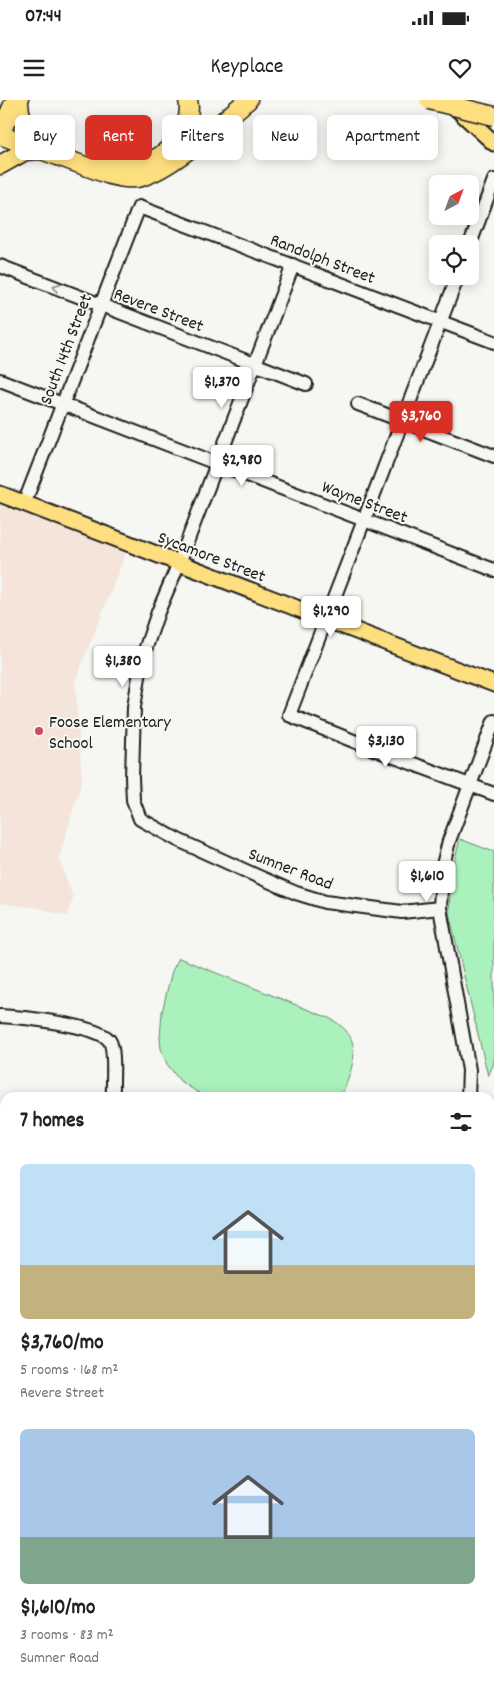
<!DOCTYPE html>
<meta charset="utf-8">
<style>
body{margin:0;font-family:Dekko,sans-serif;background:#f6f6f6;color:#222;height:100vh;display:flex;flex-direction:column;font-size:19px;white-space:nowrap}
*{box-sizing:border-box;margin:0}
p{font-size:16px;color:#767676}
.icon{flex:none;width:28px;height:28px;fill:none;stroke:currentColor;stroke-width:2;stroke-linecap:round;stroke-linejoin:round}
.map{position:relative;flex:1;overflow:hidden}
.panel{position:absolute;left:0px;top:992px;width:495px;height:601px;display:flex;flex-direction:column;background:#fff;border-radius:15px 15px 0 0;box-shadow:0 2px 12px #0003}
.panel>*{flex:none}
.top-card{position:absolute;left:15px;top:15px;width:465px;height:45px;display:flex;gap:10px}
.needle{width:32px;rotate:41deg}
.fabs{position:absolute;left:429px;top:75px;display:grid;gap:10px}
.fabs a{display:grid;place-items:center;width:50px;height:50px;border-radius:8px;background:#fff;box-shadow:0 2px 12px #0003;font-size:25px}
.price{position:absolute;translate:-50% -42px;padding:0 11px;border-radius:5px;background:#fff;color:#222;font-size:16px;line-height:32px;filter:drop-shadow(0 1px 2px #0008)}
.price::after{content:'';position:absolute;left:50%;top:30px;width:15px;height:11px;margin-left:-8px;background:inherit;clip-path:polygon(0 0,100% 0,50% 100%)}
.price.current{background:#d93025;color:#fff}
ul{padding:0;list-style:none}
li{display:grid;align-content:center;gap:10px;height:265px;padding:0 20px}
li span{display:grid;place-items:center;height:155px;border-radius:8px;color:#555}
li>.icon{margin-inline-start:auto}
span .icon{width:90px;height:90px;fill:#fffc;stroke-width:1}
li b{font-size:21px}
h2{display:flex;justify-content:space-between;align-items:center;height:60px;padding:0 20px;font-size:21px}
.chip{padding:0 18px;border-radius:8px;background:#fff;box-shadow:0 2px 12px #0003;font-size:18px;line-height:45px}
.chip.current{background:#d93025;color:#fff}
.status{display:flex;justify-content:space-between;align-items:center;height:35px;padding:0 25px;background:#fff;direction:ltr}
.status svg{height:14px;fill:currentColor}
header{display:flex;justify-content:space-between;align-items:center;height:65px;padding:0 20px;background:#fff;font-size:22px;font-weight:600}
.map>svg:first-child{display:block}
.built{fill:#f4e4da}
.green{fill:#abf1bd;stroke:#64866c}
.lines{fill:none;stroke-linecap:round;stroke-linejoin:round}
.stream{stroke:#65899e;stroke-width:2.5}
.minor-casing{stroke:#1c1c1c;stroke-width:16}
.major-casing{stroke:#1c1c1c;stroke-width:19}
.highway-casing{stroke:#1c1c1c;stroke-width:21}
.minor{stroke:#f6f6f2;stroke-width:12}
.major{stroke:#fedf80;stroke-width:15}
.highway{stroke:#fedf80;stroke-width:18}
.highway-bridge-casing{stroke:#1c1c1c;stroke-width:21;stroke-linecap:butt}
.highway-bridge{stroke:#fedf80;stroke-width:18}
.oneway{stroke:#949492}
.poi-dot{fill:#d1495b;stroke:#f6f6f2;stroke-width:2}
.labels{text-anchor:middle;stroke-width:4;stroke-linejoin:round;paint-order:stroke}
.street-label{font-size:18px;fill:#1c1c1c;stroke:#f6f6f2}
.poi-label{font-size:18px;fill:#1c1c1c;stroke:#f6f6f2;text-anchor:start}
</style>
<div class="status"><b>07:44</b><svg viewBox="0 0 49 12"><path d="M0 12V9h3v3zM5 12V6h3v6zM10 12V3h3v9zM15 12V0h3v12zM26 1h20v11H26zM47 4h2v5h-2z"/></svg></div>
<header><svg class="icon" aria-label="menu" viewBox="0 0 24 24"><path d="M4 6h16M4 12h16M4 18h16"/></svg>Keyplace<svg class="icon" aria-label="heart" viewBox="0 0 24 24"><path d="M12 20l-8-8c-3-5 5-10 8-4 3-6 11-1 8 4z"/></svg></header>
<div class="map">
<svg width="494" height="1593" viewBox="0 0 494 1593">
<rect width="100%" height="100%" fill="#f6f6f2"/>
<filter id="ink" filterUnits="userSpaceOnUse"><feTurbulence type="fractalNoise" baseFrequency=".02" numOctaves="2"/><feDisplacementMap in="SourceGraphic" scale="10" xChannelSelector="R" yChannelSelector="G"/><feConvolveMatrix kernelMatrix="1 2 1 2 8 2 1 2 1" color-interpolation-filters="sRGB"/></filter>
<g filter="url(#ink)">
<!-- built -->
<path class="built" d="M0 404 126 453 75 581 82 680 59 758 73 798 67 816 39 808 0 803Z"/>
<!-- green -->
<g class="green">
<path d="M460 739 494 752V963L488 976 449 813 451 775Z"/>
<path d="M179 858 329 918C367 938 353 965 341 997H205L180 981 167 964 161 949 160 938 162 912 168 887 172 871Z"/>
<path d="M0 1295H5V1589H226L225 1593H0Z"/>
</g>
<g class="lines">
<!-- stream -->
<g class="stream">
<path d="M0 1379 5 1380"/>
<path d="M189 1589 191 1593"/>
</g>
<defs>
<g id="minor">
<path d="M470 144 494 80"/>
<path d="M293 165 179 463 158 512 142 559 134 607 132 677 133 700 140 719 178 740 257 776 296 793 325 802 402 812 440 808"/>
<path d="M0 166 306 284"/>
<path d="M458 176 289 615 376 650 494 694"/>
<path d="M0 280 494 470"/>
<path d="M358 304 494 356"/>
<path d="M24 404 139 107 494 242"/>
<path d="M0 916C20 917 97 925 109 940 116 949 112 985 113 998"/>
<path d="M468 998 469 970 440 808 442 769 449 741 494 621"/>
<path d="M490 1139 494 1129"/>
<path d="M0 1274H5"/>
<path d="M490 1498 494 1488"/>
<path d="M397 1589 403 1593"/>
</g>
<g id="major">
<path d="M454 6 494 43"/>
<path d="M0 394 494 584"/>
</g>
<g id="highway">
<path d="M19 0C19 20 26 26 39 39"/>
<path d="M0 35 107 74C118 77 130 80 141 77 175 67 220 23 248 0"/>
<path d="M0 35 15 0"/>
<path d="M99 61C112 65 129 68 142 64 167 58 194 28 188 0"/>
<path d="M0 65 25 51 41 50"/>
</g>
</defs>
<!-- minor casing -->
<use href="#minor" class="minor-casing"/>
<!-- major casing -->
<use href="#major" class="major-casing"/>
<!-- highway casing -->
<use href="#highway" class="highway-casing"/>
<!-- minor -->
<use href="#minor" class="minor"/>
<!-- major -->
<use href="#major" class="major"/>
<!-- highway -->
<use href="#highway" class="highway"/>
<defs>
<path id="highway-bridge" d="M429 0 494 16"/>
</defs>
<!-- highway-bridge casing -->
<use href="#highway-bridge" class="highway-bridge-casing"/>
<!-- highway-bridge -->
<use href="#highway-bridge" class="highway-bridge"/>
</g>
<!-- one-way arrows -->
<defs><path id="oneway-chevron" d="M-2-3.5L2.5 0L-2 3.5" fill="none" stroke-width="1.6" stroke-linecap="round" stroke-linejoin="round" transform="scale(1.25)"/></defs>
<use class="oneway" href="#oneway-chevron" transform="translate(56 187) rotate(-159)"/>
</g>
<!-- markers -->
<circle class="poi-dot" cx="39" cy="631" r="5"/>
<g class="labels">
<!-- street labels -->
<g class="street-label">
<text transform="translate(323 158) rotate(21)" y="6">Randolph Street</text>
<text transform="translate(159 209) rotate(21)" y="6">Revere Street</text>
<text transform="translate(65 249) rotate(-69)" y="6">South 14th Street</text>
<text transform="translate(365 401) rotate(21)" y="6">Wayne Street</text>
<text transform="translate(212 456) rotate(21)" y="6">Sycamore Street</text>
<text transform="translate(291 768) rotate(21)" y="6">Sumner Road</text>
</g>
<!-- poi labels -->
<g class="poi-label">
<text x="49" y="627">Foose Elementary<tspan x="49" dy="21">School</tspan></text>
</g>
</g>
</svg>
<div class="fabs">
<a><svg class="needle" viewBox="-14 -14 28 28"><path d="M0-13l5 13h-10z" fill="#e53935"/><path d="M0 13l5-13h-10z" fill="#767676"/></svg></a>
<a><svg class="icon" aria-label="locate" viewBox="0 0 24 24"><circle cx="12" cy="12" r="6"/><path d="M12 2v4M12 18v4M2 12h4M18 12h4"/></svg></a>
</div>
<b class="price" style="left:222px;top:309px">$1,370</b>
<b class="price current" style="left:421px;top:343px">$3,760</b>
<b class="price" style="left:242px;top:387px">$2,980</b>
<b class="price" style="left:331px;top:538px">$1,290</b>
<b class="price" style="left:123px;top:588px">$1,380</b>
<b class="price" style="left:386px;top:668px">$3,130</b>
<b class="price" style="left:427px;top:803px">$1,610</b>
<div class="top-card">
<a class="chip">Buy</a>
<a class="chip current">Rent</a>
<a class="chip">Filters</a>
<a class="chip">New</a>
<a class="chip">Apartment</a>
</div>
<section class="panel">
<h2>7 homes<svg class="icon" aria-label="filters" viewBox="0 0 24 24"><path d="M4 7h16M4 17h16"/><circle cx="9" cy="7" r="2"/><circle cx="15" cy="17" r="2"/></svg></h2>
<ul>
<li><span style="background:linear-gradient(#bfe0f5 65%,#c2b280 0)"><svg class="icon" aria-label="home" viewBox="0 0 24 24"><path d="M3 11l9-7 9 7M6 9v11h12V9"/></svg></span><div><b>$3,760/mo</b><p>5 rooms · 168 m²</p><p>Revere Street</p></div></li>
<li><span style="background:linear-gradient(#a9c7e8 70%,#7fa58c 0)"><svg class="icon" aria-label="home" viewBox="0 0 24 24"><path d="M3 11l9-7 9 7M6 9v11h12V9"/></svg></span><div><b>$1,610/mo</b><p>3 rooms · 83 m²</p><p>Sumner Road</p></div></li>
</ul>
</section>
</div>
